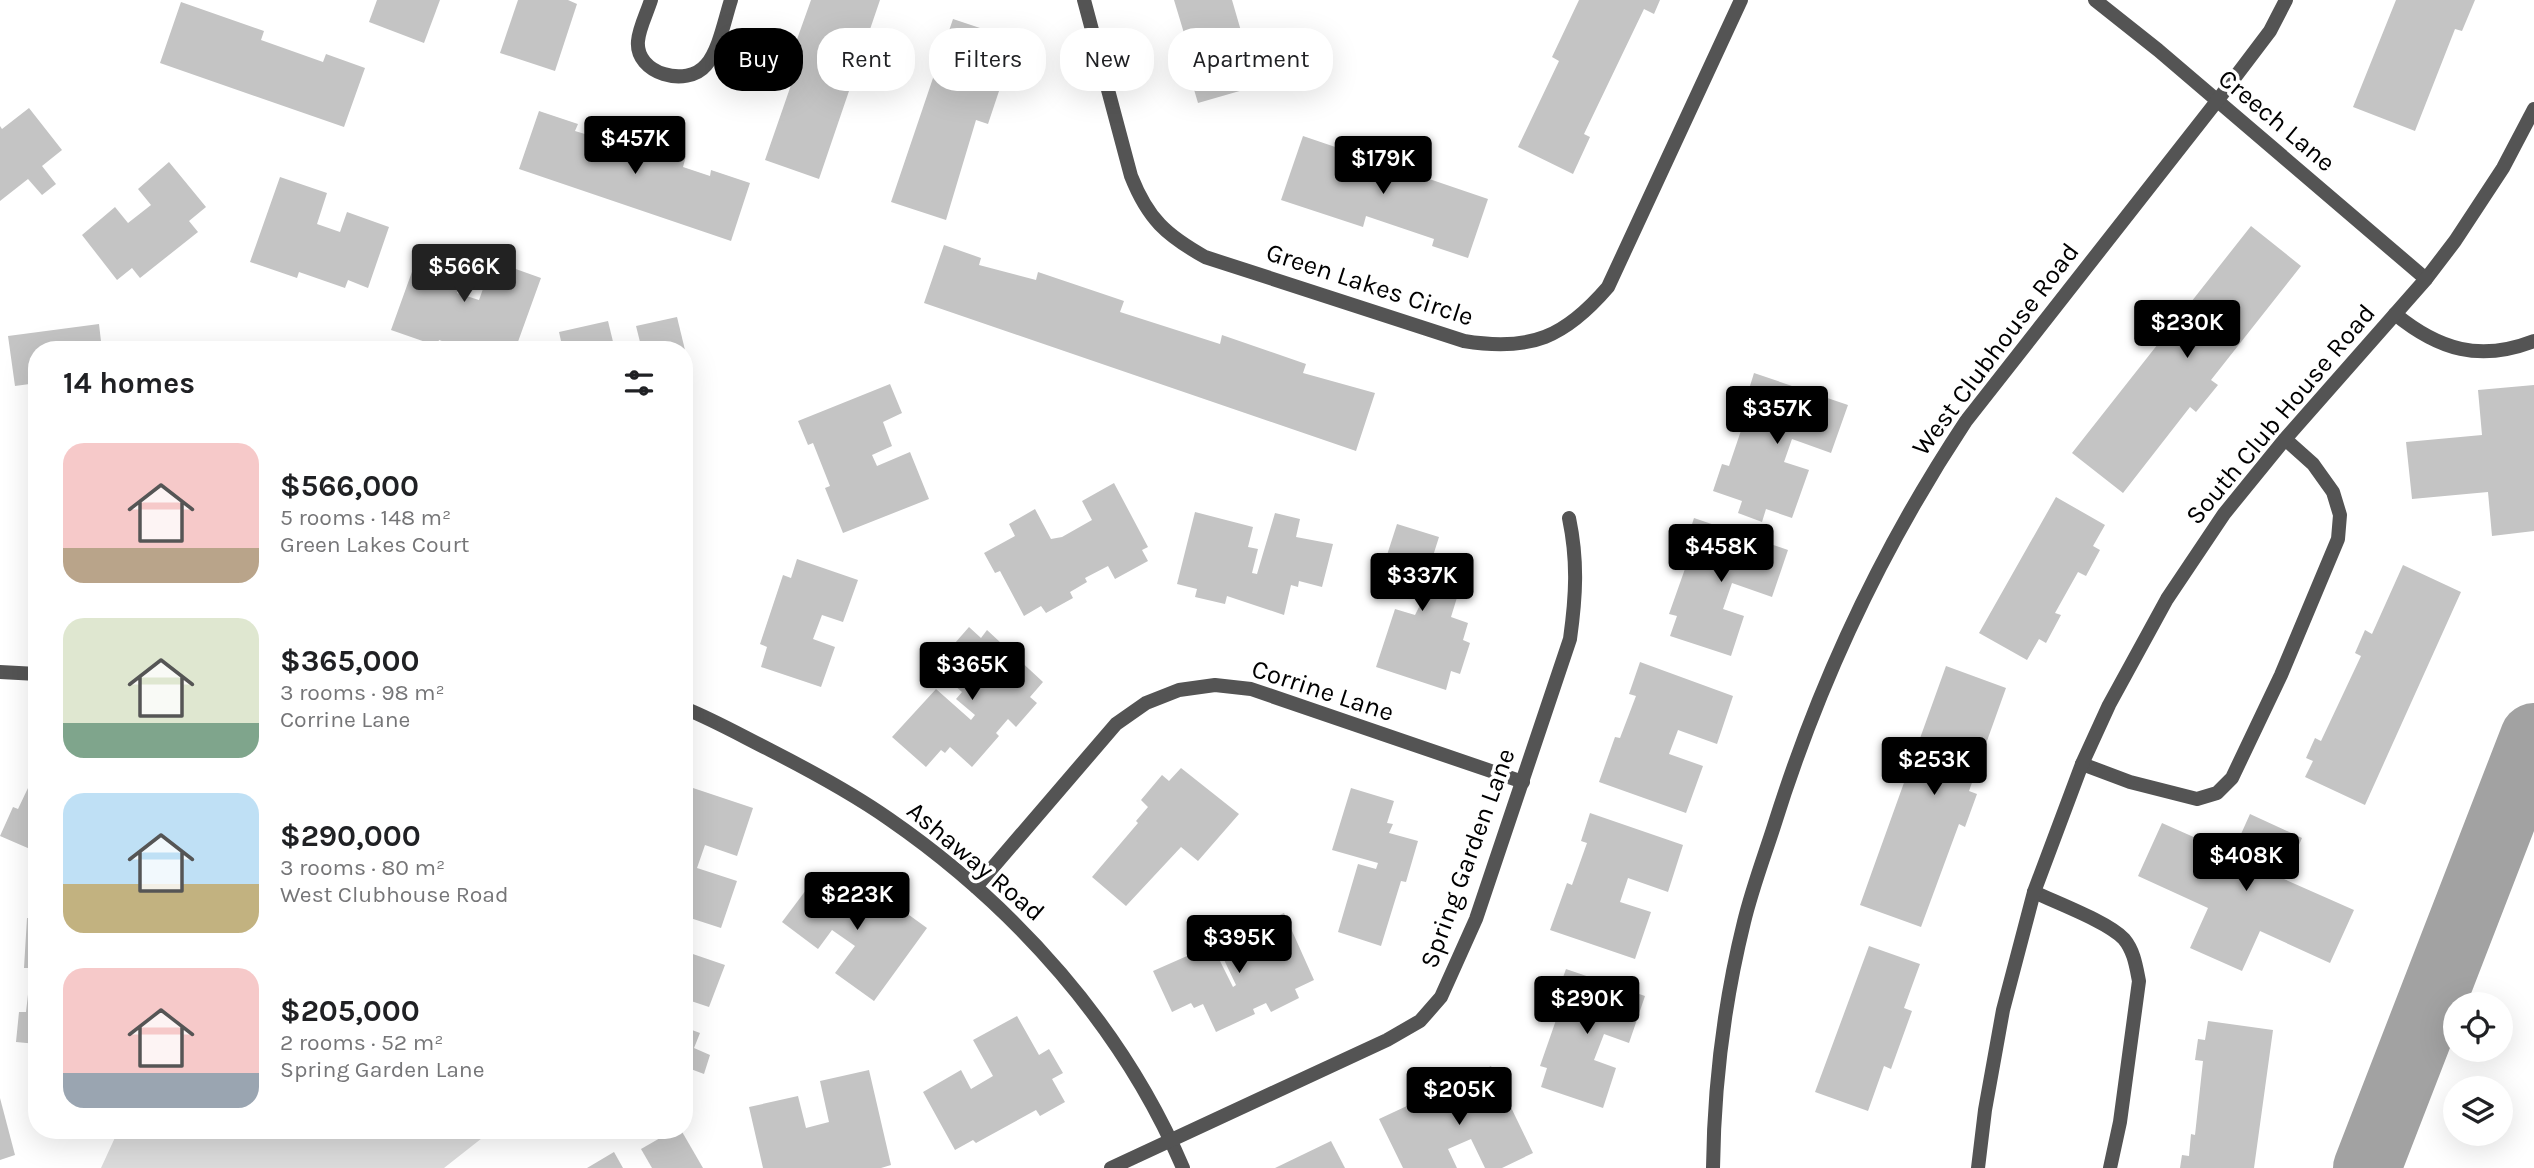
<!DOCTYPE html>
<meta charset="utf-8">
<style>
body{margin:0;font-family:Karla,sans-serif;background:#f2f2f2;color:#202124;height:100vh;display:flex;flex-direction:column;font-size:26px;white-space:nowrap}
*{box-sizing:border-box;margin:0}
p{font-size:23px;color:#757577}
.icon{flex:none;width:38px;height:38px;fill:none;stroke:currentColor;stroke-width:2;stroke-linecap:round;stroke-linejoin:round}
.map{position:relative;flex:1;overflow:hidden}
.side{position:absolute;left:28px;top:341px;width:665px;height:798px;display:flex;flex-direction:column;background:#fff;border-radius:28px;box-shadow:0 7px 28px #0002}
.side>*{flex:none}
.hud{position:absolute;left:714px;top:28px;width:665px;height:63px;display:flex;gap:14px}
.controls{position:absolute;left:2443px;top:992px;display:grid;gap:14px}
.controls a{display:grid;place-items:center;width:70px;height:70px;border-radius:50%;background:#fff;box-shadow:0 7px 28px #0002;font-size:35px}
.price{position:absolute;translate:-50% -60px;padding:0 16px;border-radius:7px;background:#000;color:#fff;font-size:23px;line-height:46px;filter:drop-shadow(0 2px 4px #0008)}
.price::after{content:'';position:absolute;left:50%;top:42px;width:21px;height:16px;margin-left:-10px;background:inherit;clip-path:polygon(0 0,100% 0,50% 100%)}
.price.active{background:#222;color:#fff}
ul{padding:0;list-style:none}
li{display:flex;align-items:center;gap:21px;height:175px;padding:0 35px}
li span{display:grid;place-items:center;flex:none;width:196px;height:140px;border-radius:21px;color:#555}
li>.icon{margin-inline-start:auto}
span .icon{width:84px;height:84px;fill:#fffc;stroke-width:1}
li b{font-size:30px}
h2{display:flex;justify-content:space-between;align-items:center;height:84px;padding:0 35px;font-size:30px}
.chip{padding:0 24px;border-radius:28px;background:#fff;box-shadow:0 7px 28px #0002;font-size:24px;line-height:63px}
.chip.active{background:#000;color:#fff}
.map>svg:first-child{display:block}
.green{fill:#dbdbdb}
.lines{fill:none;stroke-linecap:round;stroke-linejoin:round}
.river{stroke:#a2a2a2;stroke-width:68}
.building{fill:#c4c4c4}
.lane{stroke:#545454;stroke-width:14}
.street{stroke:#545454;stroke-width:14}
.labels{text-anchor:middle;stroke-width:7;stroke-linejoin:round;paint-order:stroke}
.street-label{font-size:26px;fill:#000;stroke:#fff}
</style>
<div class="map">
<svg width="2534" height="1168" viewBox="0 0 2534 1168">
<rect width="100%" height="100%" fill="#fff"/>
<!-- green -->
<path class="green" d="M118 1131V1130L491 1131 444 1168H101Z"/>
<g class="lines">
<!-- river -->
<path class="river" d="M2367 1168 2534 737"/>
</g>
<!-- building -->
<g class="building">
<path d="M377 0H440L424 43 369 22Z"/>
<path d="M518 0H568L577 4 555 71 500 53Z"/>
<path d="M811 0H880L819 179 765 160 799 62 790 59Z"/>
<path d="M1174 0H1232L1257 86 1198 103 1187 66 1193 63Z"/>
<path d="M1579 0H1660L1654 14 1644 9 1584 134 1590 137 1573 174 1518 147 1559 61 1552 57Z"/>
<path d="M2396 0H2475L2462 31 2455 29 2415 131 2353 107Z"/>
<path d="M181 2 264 31 261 40 323 62 326 54 365 68 344 127 160 63Z"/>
<path d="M953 19 1016 40 988 124 976 120 946 220 891 202Z"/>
<path d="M29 108 62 150 42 166 56 184 42 195 28 179 0 201V126L2 129Z"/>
<path d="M539 111 578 124 575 131 598 138 602 127 686 156 683 167 710 176 711 170 750 183 731 241 519 169Z"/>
<path d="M1303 136 1488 199 1468 258 1432 246 1434 239 1366 216 1363 227 1281 200Z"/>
<path d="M169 162 206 207 189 221 198 232 140 278 132 268 117 280 82 235 115 207 128 223 151 205 138 189Z"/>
<path d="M280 177 327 193 317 224 340 232 347 212 389 227 368 288 348 280 345 288 299 272 297 278 250 262Z"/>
<path d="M2251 226 2301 266 2211 380 2218 385 2196 412 2190 407 2123 493 2072 453Z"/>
<path d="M422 244 469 261 457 293 479 300 493 261 541 278 515 350H467L439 340 437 346 391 330Z"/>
<path d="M944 245 981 258 979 265 1036 280 1038 272 1124 301 1120 312 1220 344 1222 335 1306 364 1303 373 1375 393 1356 451 924 303Z"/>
<path d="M677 317 685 350H642L636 326Z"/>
<path d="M608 321 615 350H563L559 332Z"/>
<path d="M99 324 102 350H37V383L15 386 8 336Z"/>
<path d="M684 352 692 381 684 382Z"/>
<path d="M1754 373 1848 405 1831 453 1792 439 1784 462 1809 470 1792 518 1766 509 1762 522 1738 513 1742 501 1713 491 1722 464 1729 466 1750 404 1745 402Z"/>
<path d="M890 384 902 413 883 422 892 446 872 455 877 466 910 452 929 499 843 533 825 488 830 486 813 443 808 445 798 421Z"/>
<path d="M2534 385V531L2492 536 2488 492 2412 499 2406 442 2482 435 2478 390Z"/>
<path d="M37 408V444H35L31 409Z"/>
<path d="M1114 483 1148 547 1142 550 1148 561 1115 579 1108 566 1085 578 1087 582 1070 592 1073 598 1046 613 1041 606 1024 616 1000 571 995 573 984 553 1015 536 1009 524 1035 509 1051 539 1062 537 1092 520 1082 501Z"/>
<path d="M2056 497 2105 525 2093 546 2100 550 2086 576 2078 572 2055 613 2061 615 2046 643 2039 639 2027 660 1979 633Z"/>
<path d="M1195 512 1253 527 1248 547 1258 549 1252 573 1257 574 1275 513 1300 519 1296 537 1333 544 1322 587 1299 581 1298 587 1291 585 1284 615 1227 596 1225 604 1195 597 1197 589 1177 584Z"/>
<path d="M1694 518 1788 550 1772 597 1732 583 1723 609 1744 616 1731 656 1670 636 1677 616 1669 614 1692 549 1685 546Z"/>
<path d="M1397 524 1439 537 1432 559 1437 561 1434 569 1463 578 1451 617 1468 623 1463 640 1470 643 1460 674 1451 671 1446 690 1376 667 1395 609 1415 615 1422 601 1377 586Z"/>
<path d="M31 559H37V588H35Z"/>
<path d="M797 559 858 580 843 622 822 615 813 639 835 647 821 687 761 667 767 647 760 644 783 575 791 578Z"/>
<path d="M2403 565 2461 592 2365 805 2305 777 2313 761 2306 758 2315 738 2321 741 2361 656 2355 653 2365 630 2372 634Z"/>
<path d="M969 627 981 638 987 630 1043 682 1030 697 1037 703 1016 727 1008 719 996 733 999 736 972 767 950 747 945 753 941 750 926 767 892 737 936 689 971 720 975 715 956 699 962 692 946 678 960 661 948 651Z"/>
<path d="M1640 662 1733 696 1717 744 1678 730 1669 754 1703 766 1686 813 1599 782 1615 737 1620 738 1636 696 1629 694Z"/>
<path d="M1946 666 2006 688 1969 791 1977 794 1965 827 1959 824 1921 927 1860 905Z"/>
<path d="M1181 768 1239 814 1198 861 1181 847 1126 906 1092 877 1138 823 1136 821 1148 807 1141 800 1162 775 1169 781Z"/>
<path d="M37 769V852L0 836 13 807 18 809Z"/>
<path d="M684 785 753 808 737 856 705 845 697 868 737 881 721 928 684 916Z"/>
<path d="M1351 788 1394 801 1387 823 1393 824 1389 833 1418 841 1406 882 1401 881 1381 946 1338 932 1358 864 1376 869 1378 863 1332 850Z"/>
<path d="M1590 813 1683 845 1668 892 1628 878 1620 902 1651 912 1635 959 1550 930 1567 883 1572 885 1587 843 1581 841Z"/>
<path d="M2250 814 2302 838 2284 879 2354 910 2330 963 2260 931 2242 971 2190 948 2208 908 2138 876 2162 823 2232 854Z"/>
<path d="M842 876 882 905 887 899 927 928 874 1001 835 973 855 946 832 930 818 949 782 922 815 878 832 891Z"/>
<path d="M1284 913 1314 980 1295 989 1299 998 1271 1012 1266 1003 1253 1009 1255 1014 1216 1032 1203 1004 1194 1008 1191 1003 1172 1012 1153 971 1212 945 1233 987 1236 985 1217 945Z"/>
<path d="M27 918 37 919V1044L16 1042 19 1012H26L31 968H24Z"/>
<path d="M1869 946 1920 964 1904 1008 1912 1011 1891 1069 1884 1066 1868 1111 1815 1092Z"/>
<path d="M684 951 725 965 709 1007 688 1000 684 1010Z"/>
<path d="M1566 969 1645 996 1629 1043 1604 1034 1594 1060 1616 1068 1603 1108 1541 1087 1547 1068 1540 1066 1563 1000 1556 997Z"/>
<path d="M1017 1016 1039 1055 1049 1049 1063 1073 1052 1079 1065 1102 1040 1116 1036 1110 976 1143 973 1140 955 1150 923 1092 961 1070 971 1089 993 1076 973 1040Z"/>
<path d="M2208 1021 2273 1030 2254 1168H2180L2182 1155 2189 1156 2191 1134 2195 1135 2203 1061 2195 1060 2198 1039 2205 1040Z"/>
<path d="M684 1027 700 1033 694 1048 710 1055 704 1074 688 1068 684 1077Z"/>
<path d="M1491 1066 1533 1153 1502 1168H1485L1471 1139 1448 1149 1457 1168H1403L1379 1119 1424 1098 1426 1104 1468 1084 1466 1078Z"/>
<path d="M869 1070 891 1165 881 1168H763L749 1107 798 1096 806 1128 829 1122 820 1081Z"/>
<path d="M0 1098 15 1155 0 1160Z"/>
<path d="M674 1130H681L703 1168H652L641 1149Z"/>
<path d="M1331 1141 1345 1168H1275Z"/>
<path d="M614 1152 623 1168H587Z"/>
</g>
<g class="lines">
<!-- lane -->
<g class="lane">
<path d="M2395 314C2439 350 2480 362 2534 341"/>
<path d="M2082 764 2130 782 2197 799 2217 793 2232 778 2281 675 2338 539 2340 515 2333 492 2313 464 2285 439"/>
<path d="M2034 892C2057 903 2108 922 2124 939 2134 951 2136 966 2139 981L2120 1122 2110 1168"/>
</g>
<!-- street -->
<g class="street">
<path d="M651 0C647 13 639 28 638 41 635 74 687 88 706 65 719 51 725 18 731 0"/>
<path d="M1084 0 1131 176C1148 219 1166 235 1205 257L1464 341C1531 352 1565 337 1608 287L1741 0"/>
<path d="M2095 0 2158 50 2426 279"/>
<path d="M0 672 37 674"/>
<path d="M684 708C714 720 742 736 770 750 811 771 852 793 889 819 1015 906 1123 1027 1183 1168"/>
<path d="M976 887 1116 724 1146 703 1179 690 1215 685 1251 689 1523 782"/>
<path d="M1111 1168 1387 1040 1420 1021 1441 997 1476 919 1570 639C1576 596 1578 561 1569 518"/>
<path d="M1713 1168C1714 1085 1724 1003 1744 922 1752 889 1764 857 1774 826 1819 682 1883 546 1966 421L2217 101 2270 31 2286 0"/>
<path d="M1978 1168 1985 1110 2003 1010 2034 892 2082 764 2109 705 2167 599 2224 514 2285 439 2426 279 2455 241 2503 168 2534 109"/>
</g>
</g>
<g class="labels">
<!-- street labels -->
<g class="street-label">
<text transform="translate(2277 120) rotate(40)" y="9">Creech Lane</text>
<text transform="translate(1370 284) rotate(18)" y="9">Green Lakes Circle</text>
<text transform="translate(1995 349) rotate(-53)" y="9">West Clubhouse Road</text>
<text transform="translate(2280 414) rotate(-50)" y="9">South Club House Road</text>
<text transform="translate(1323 690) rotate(18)" y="9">Corrine Lane</text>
<text transform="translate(1467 858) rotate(-70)" y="9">Spring Garden Lane</text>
<text transform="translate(976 861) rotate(40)" y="9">Ashaway Road</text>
</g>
</g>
</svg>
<div class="controls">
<a><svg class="icon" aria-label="locate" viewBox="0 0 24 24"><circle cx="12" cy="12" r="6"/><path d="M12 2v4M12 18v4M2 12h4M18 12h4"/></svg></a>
<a><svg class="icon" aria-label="layers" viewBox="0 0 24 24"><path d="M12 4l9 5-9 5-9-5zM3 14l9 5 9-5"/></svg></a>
</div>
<b class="price" style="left:635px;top:176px">$457K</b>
<b class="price" style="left:1383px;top:196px">$179K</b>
<b class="price active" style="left:464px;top:304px">$566K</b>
<b class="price" style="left:2187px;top:360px">$230K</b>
<b class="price" style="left:1777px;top:446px">$357K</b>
<b class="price" style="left:1721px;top:584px">$458K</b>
<b class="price" style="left:1422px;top:613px">$337K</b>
<b class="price" style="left:972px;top:702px">$365K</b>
<b class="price" style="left:1934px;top:797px">$253K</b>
<b class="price" style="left:2246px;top:893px">$408K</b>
<b class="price" style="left:857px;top:932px">$223K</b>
<b class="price" style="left:1239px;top:975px">$395K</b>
<b class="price" style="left:1587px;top:1036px">$290K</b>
<b class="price" style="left:1459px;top:1127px">$205K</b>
<div class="hud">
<a class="chip active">Buy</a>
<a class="chip">Rent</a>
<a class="chip">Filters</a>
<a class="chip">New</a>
<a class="chip">Apartment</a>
</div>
<section class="side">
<h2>14 homes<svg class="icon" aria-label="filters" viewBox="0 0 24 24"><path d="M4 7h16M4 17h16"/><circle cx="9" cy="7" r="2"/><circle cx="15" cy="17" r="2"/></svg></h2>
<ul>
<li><span style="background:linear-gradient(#f6c9c9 75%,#b9a48a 0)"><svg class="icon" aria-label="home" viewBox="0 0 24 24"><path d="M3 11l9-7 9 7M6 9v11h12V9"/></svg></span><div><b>$566,000</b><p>5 rooms · 148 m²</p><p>Green Lakes Court</p></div></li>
<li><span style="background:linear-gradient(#dfe7d0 75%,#7fa58c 0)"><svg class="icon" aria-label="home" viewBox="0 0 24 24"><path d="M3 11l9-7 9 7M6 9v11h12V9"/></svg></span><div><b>$365,000</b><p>3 rooms · 98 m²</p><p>Corrine Lane</p></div></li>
<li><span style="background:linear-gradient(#bfe0f5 65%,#c2b280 0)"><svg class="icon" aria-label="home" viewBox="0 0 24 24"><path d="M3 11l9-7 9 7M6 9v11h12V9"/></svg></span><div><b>$290,000</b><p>3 rooms · 80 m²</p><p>West Clubhouse Road</p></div></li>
<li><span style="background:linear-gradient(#f6c9c9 75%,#9aa5b1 0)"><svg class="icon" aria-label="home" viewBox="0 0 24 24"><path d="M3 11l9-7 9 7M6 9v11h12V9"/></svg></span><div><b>$205,000</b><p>2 rooms · 52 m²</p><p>Spring Garden Lane</p></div></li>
</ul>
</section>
</div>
